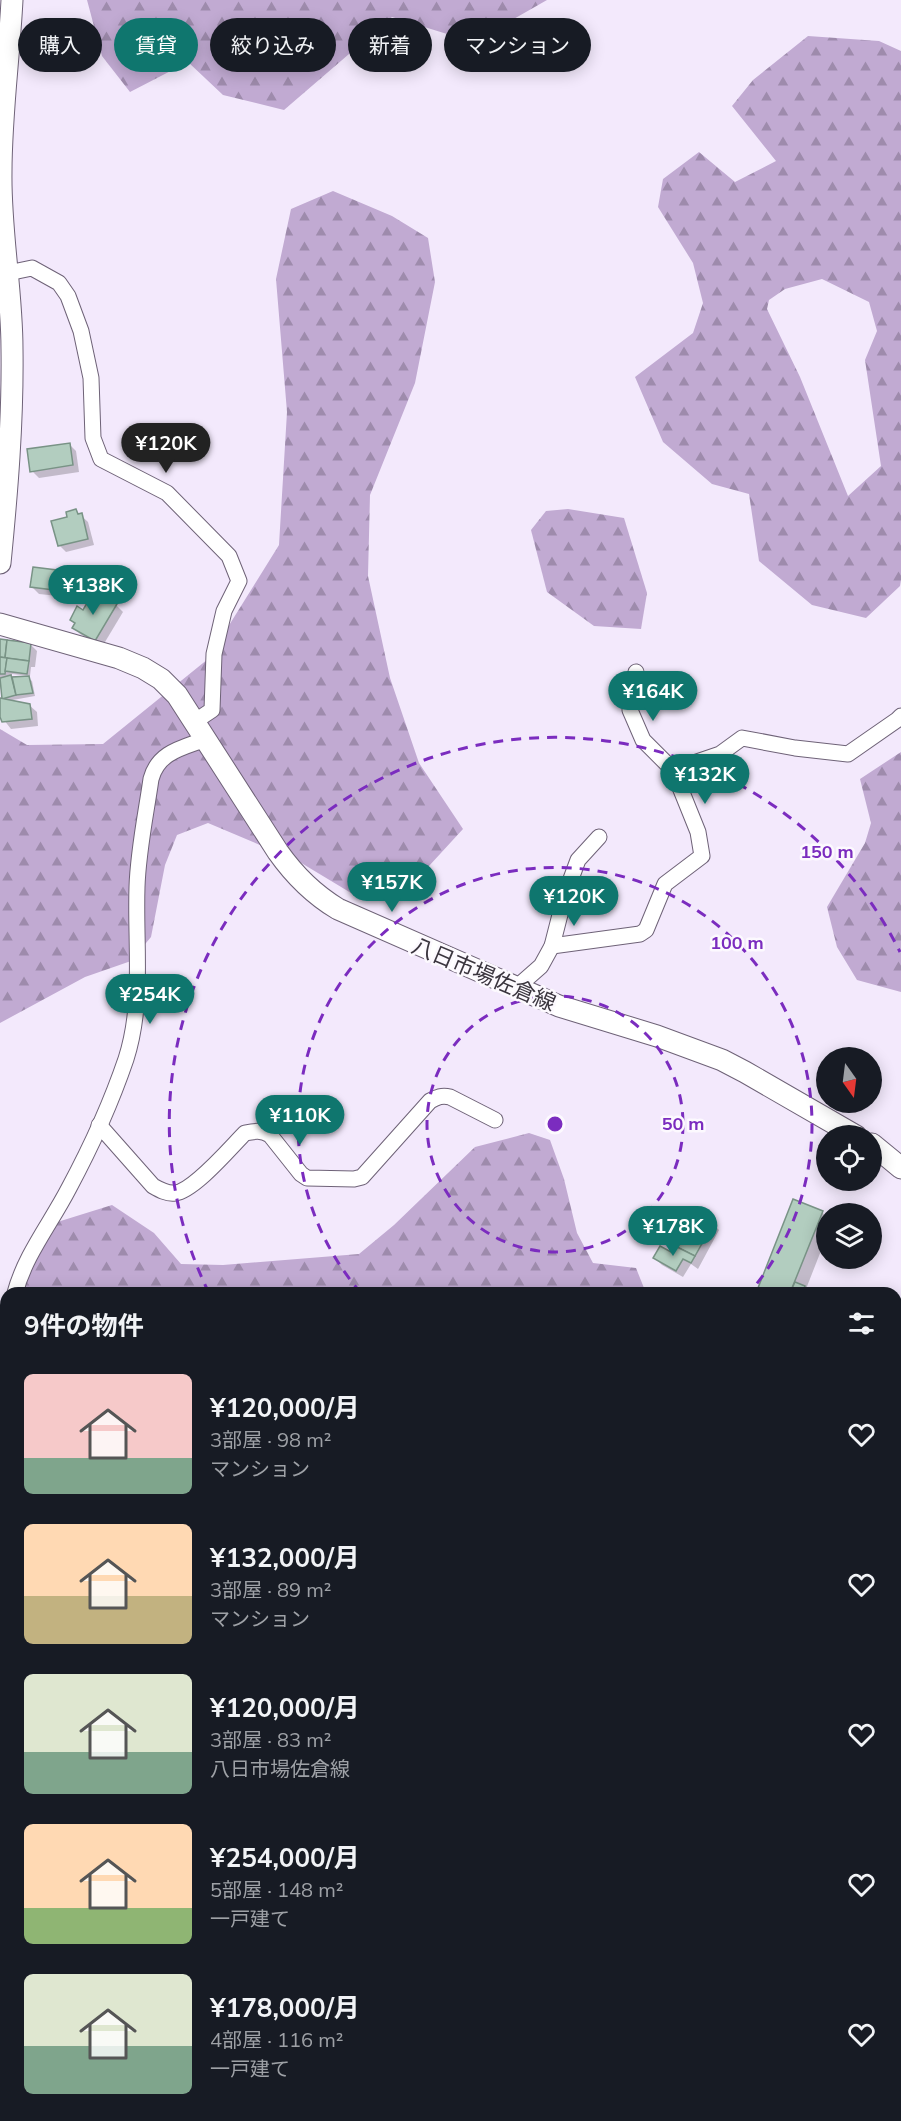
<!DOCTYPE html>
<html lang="ja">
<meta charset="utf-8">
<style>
body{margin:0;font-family:Mulish,"Noto Sans JP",sans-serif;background:#20242c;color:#f1f3f6;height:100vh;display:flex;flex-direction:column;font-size:22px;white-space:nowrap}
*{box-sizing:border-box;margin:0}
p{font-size:20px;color:#9ea1a6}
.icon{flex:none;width:33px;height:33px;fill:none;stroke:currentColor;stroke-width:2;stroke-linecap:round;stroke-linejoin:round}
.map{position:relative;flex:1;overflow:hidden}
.side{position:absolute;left:0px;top:1287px;width:902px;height:834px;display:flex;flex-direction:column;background:#171b24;border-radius:18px 18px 0 0;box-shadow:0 3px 15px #0003}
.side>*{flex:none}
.banner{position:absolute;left:18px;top:18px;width:600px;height:54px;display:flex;gap:12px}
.needle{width:39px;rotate:166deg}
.controls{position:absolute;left:816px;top:1047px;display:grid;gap:12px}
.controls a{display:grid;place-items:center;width:66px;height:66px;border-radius:50%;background:#171b24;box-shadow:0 3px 15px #0003;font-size:30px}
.price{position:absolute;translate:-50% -51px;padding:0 14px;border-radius:21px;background:#0f766e;color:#fff;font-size:20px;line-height:39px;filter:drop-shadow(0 2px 3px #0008)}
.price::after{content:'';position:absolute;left:50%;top:36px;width:18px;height:14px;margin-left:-9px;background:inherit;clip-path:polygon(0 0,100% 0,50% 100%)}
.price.selected{background:#222;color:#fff}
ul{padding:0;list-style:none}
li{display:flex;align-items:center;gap:18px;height:150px;padding:0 24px}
li span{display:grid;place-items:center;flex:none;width:168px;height:120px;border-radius:9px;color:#555}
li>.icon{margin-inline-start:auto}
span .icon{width:72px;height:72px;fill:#fffc;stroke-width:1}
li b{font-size:26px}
h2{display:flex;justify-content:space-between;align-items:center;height:72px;padding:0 24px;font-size:26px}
.pill{padding:0 21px;border-radius:27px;background:#171b24;box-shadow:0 3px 15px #0003;font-size:21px;line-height:54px}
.pill.selected{background:#0f766e;color:#fff}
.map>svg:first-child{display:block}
.forest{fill:url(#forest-firs);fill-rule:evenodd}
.shadow{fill:#0003}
.building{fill:#b2cdbf;stroke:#799386;stroke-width:1.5}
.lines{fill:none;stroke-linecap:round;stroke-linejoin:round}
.street-casing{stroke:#6e6277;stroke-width:17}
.secondary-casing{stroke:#6e6277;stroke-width:23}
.street{stroke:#fff;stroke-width:15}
.secondary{stroke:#fff;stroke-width:21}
.ring{fill:none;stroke:#7b2cbf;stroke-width:3;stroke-dasharray:10 8}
.labels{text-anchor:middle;stroke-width:5;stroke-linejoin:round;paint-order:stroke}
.street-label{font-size:22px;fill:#3b363f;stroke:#fcf9fe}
.centre{fill:#7b2cbf;stroke:#fcf9fe;stroke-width:3}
.ring-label{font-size:18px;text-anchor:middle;font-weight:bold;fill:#7b2cbf;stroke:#fcf9fe;stroke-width:5;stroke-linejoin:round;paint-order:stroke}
</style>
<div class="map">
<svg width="901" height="2121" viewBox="0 0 901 2121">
<defs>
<pattern id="forest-firs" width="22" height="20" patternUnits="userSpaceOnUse" patternTransform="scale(1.5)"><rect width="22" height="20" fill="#c1aad2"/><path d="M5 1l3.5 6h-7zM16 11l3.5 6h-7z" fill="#9e8bac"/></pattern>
</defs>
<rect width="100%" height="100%" fill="#f3e9fc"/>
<!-- forest -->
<g class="forest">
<path d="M87 0H547L473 42 392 17 284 110 223 95 188 62 130 92 102 56Z"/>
<path d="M808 36 879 41 901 51V580L900 586 866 618 812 605 759 561 749 494 712 484 663 442 635 377 693 333 703 303 693 263 658 207 663 179 699 152 735 182 776 161 732 106 753 80ZM822 279 869 302 877 331 865 360 881 466 848 496 800 377 767 309 769 300 785 289Z"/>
<path d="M333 191 392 216 428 238 435 282 415 383 370 495 368 576 390 678 419 763 463 829 406 891 361 899 298 861 208 823 177 835 165 865 151 937 131 961 85 977 0 1023V729L27 745 103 744 208 659 279 545 287 412 276 279 291 209Z"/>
<path d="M568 509 624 518 647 593 641 629 594 626 547 592 531 530 546 511Z"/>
<path d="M901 752V992L857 980 837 947 827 907 865 843 871 823 860 779Z"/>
<path d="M529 1133 550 1140 564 1179 577 1233 593 1263 636 1268 646 1293H20L51 1224 112 1205 154 1233 181 1264 223 1265 359 1254 394 1225 475 1147Z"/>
<path d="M6 1331V1678L0 1681V1348Z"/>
<path d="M901 1406V1687L896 1681V1411Z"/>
<path d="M625 2115H761L762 2121H628Z"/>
</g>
<!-- shadow -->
<g class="shadow">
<path d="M69 444 76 451 79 472 39 478 32 471Z"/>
<path d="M76 511 88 522 94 545 66 552 59 545 69 518Z"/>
<path d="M72 573 79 580 77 598 39 594 32 587Z"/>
<path d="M116 605 123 612 102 647 80 634 74 628 83 612Z"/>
<path d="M0 640 30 644 37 651 35 667H31L30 676 12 674V678H28L32 681 35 696 7 701 29 705 37 712 38 726 11 729 0 715V700H3L0 685Z"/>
<path d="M822 1212 826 1217V1238L806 1289 810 1293H758Z"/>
<path d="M701 1223 713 1224 719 1230 698 1269 691 1264 683 1277 662 1265 655 1258 672 1254Z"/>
</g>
<!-- building -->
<g class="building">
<path d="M70 443 73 465 30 472 27 449Z"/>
<path d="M76 509 78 514 82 513 88 539 58 546 51 521 67 517 66 512Z"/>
<path d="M33 567 73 572 70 592 30 587Z"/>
<path d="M94 591 117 604 95 641 72 628 75 623 70 620 77 606 83 610Z"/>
<path d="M0 639 7 640 5 658 0 657Z"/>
<path d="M7 640 31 643 29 661 5 658Z"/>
<path d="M0 657 7 658 5 674H0Z"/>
<path d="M7 658 29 661 27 674 5 671Z"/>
<path d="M11 675 16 695 2 699 0 678Z"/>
<path d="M29 676 33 693 16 695 12 677Z"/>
<path d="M0 698 30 704 32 719 2 722 0 717Z"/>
<path d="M793 1199 823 1211 790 1293H756Z"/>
<path d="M703 1216 714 1222 695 1256 675 1246 691 1217 700 1221Z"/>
<path d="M660 1246 671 1252 675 1246 695 1256 691 1263 683 1259 676 1271 653 1258Z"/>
<path d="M795 1282 805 1286 803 1293H790Z"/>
</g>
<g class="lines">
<defs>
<g id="street">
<path d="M8 273 32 268 59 283 68 296 81 331 91 378 93 438 101 459 167 493 229 556 239 581 224 611 214 654 212 710 194 722"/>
<path d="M636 672 630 710 643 740 673 770"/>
<path d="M552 946 640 934 646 930 665 884 702 856 698 832 673 770 720 754 742 738 795 748 848 754 897 720 901 716"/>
<path d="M516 988 541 966 552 946 565 895 578 860 599 837"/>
<path d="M99 1125 153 1186C160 1190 167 1194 175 1193 194 1191 231 1147 245 1133 255 1131 261 1130 270 1135L301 1174 307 1178 354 1179 362 1177 430 1101C437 1097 442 1095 450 1097L495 1120"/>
<path d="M15 1293C25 1255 51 1223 69 1188 91 1147 111 1103 126 1059 144 1003 135 944 137 887 138 851 146 814 151 779 158 752 182 748 206 739"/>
<path d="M896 1335 901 1329"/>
<path d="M0 1408 6 1404"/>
<path d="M0 1545 6 1549"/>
<path d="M0 1994 6 1999"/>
<path d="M79 2115 82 2121"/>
<path d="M732 2115V2121"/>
</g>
<g id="secondary">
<path d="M0 563C7 492 13 421 12 349 12 290 0 232 1 172 1 115 9 58 12 0"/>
<path d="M0 624 119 658 143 668 161 679 177 695 278 852C295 876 313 894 338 909L559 1006 657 1036 722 1060 745 1072 856 1136"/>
<path d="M872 1144 901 1168"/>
</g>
</defs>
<!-- street casing -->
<use href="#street" class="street-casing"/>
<!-- secondary casing -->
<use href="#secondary" class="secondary-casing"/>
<!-- street -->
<use href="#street" class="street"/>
<!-- secondary -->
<use href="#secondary" class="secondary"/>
</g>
<!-- distance rings -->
<g class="ring">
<circle cx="555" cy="1124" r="128"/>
<path d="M361 1293A257 257 0 1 1 749 1293"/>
<path d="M209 1293A385 385 0 0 1 900 952"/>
</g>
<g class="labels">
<!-- street labels -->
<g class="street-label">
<text transform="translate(484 974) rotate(23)" y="8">八日市場佐倉線</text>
</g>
</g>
<circle cx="555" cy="1124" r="9" class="centre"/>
<g class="ring-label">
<text x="827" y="858">150 m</text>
<text x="737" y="949">100 m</text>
<text x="683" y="1130">50 m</text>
</g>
</svg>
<div class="controls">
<a><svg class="needle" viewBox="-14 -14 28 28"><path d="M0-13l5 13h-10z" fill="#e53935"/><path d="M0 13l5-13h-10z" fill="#9ea1a6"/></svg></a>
<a><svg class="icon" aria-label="locate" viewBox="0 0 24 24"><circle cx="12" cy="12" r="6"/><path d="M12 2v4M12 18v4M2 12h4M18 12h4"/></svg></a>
<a><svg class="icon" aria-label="layers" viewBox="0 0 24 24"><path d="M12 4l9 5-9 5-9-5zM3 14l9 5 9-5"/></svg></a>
</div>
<b class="price selected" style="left:166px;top:474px">¥120K</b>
<b class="price" style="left:93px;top:616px">¥138K</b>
<b class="price" style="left:653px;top:722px">¥164K</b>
<b class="price" style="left:705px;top:805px">¥132K</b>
<b class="price" style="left:392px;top:913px">¥157K</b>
<b class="price" style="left:574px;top:927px">¥120K</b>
<b class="price" style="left:150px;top:1025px">¥254K</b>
<b class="price" style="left:300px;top:1146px">¥110K</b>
<b class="price" style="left:673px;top:1257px">¥178K</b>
<div class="banner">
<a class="pill">購入</a>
<a class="pill selected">賃貸</a>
<a class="pill">絞り込み</a>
<a class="pill">新着</a>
<a class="pill">マンション</a>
</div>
<section class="side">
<h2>9件の物件<svg class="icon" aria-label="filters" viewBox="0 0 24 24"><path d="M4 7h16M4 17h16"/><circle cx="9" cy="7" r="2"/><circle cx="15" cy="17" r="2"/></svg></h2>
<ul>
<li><span style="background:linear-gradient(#f6c9c9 70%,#7fa58c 0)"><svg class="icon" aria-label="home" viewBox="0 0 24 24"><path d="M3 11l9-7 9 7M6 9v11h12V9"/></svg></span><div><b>¥120,000/月</b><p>3部屋 · 98 m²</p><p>マンション</p></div><svg class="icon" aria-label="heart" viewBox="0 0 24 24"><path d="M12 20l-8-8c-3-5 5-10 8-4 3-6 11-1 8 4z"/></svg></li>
<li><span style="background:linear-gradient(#ffd9b3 60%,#c2b280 0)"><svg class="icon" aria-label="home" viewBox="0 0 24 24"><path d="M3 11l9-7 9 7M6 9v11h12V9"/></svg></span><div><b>¥132,000/月</b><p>3部屋 · 89 m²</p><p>マンション</p></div><svg class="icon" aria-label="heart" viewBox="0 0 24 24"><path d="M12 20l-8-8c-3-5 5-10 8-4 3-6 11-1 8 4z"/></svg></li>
<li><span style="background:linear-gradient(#dfe7d0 65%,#7fa58c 0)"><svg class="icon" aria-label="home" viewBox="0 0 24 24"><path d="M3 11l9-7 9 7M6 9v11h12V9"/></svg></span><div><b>¥120,000/月</b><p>3部屋 · 83 m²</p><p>八日市場佐倉線</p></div><svg class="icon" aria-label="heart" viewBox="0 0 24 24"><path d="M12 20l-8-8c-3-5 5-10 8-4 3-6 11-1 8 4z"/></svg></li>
<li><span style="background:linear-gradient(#ffd9b3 70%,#8fb573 0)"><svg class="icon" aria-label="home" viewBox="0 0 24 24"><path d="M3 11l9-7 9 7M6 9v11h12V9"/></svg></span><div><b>¥254,000/月</b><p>5部屋 · 148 m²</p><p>一戸建て</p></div><svg class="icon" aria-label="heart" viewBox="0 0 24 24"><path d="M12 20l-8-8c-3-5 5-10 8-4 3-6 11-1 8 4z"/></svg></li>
<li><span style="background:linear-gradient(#dfe7d0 60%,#7fa58c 0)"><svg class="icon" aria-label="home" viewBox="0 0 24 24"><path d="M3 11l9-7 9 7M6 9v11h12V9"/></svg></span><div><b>¥178,000/月</b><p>4部屋 · 116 m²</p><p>一戸建て</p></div><svg class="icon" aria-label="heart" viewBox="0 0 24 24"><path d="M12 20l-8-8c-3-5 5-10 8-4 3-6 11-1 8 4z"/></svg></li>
</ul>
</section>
</div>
